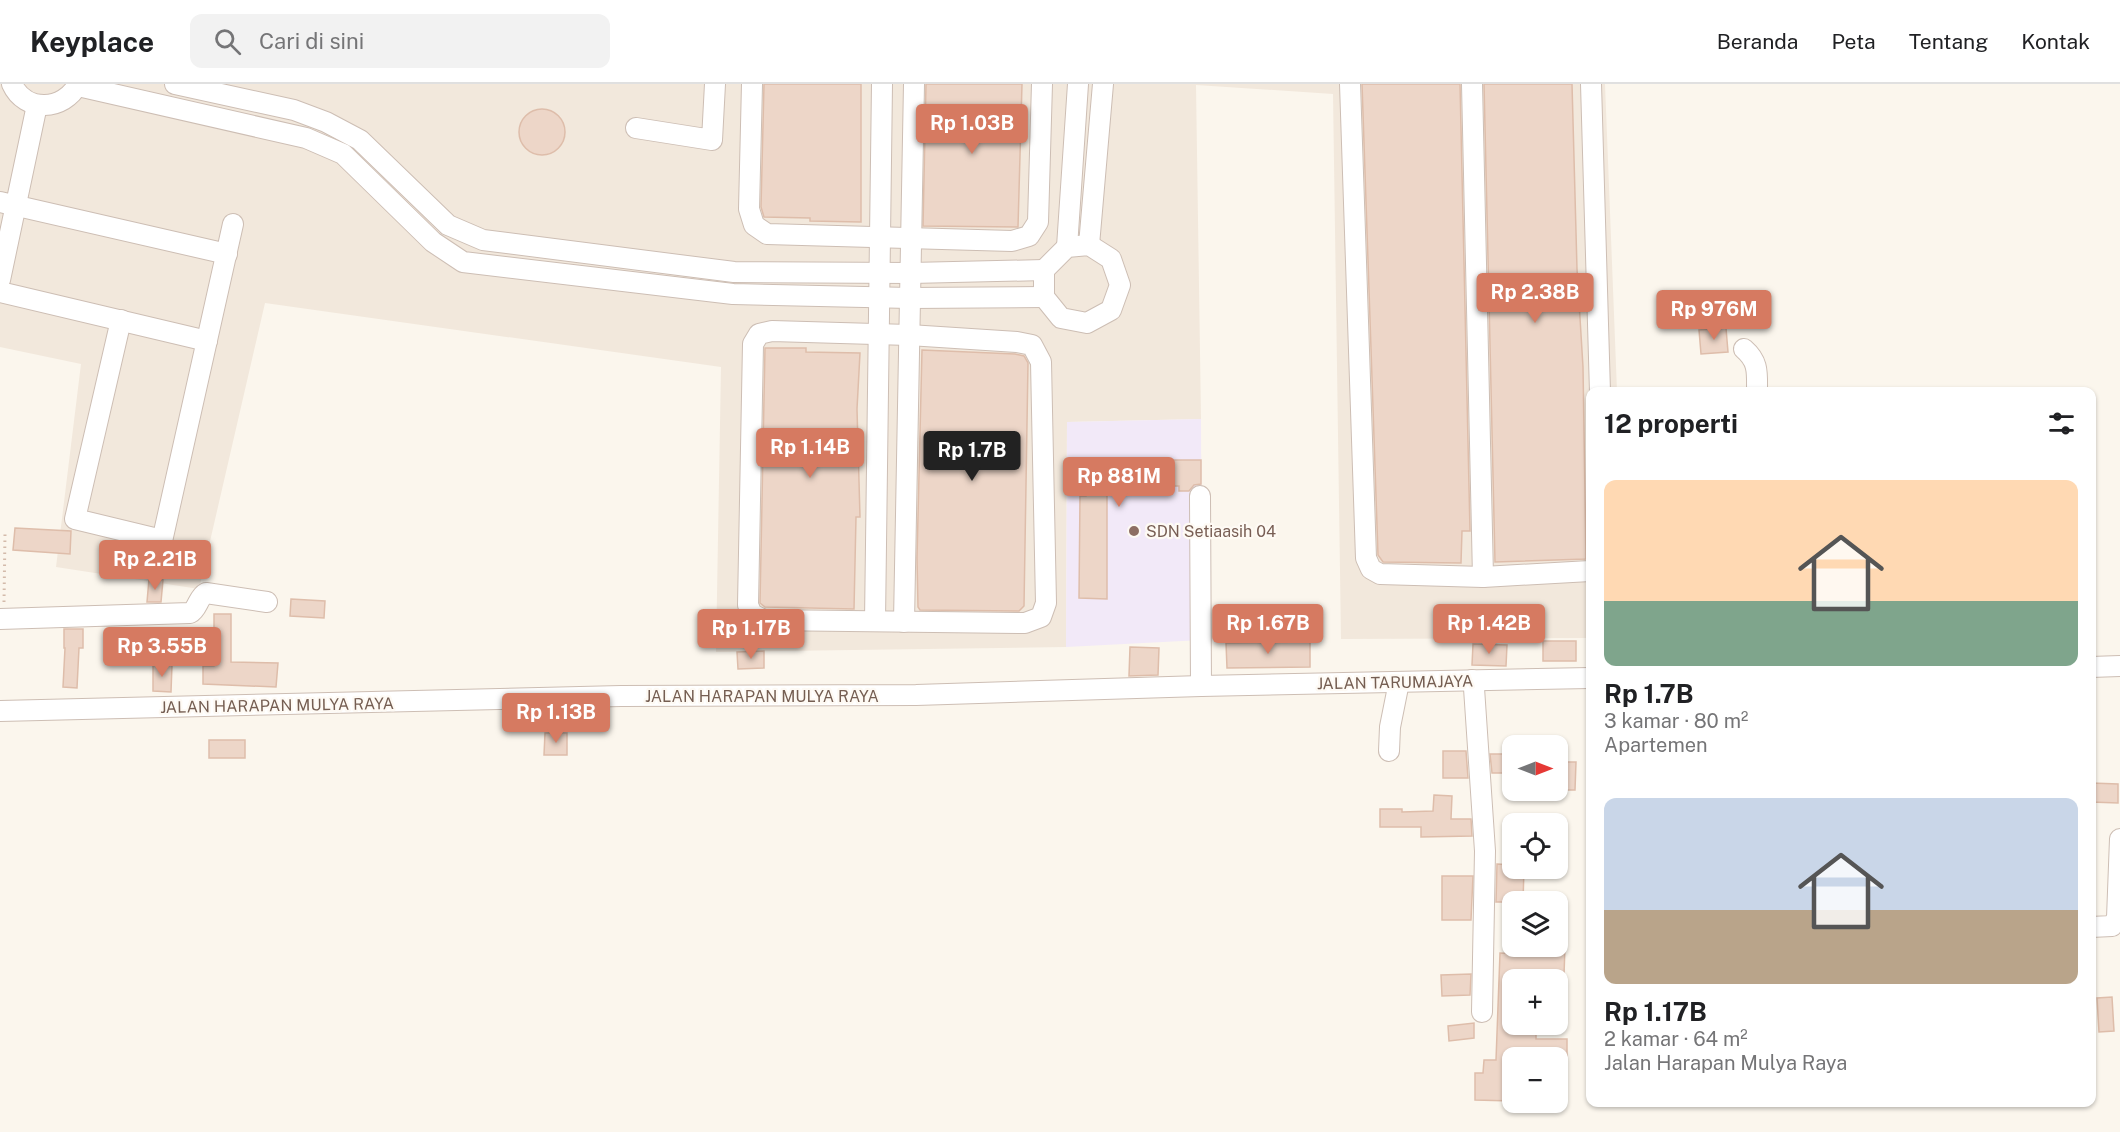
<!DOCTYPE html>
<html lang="id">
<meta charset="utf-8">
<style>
body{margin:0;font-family:"Public Sans",sans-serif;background:#f2f2f2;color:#202124;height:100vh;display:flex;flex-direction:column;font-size:22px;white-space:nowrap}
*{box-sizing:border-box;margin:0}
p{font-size:20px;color:#757577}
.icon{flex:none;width:33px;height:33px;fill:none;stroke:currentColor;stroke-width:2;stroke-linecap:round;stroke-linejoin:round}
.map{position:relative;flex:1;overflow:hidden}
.side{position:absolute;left:1586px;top:303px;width:510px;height:720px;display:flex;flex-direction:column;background:#fff;border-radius:12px;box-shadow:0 2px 4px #0004}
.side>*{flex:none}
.needle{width:39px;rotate:90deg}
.buttons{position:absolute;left:1502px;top:651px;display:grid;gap:12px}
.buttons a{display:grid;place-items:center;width:66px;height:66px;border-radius:12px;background:#fff;box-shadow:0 2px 4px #0004;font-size:30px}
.price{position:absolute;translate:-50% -51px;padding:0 14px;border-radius:6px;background:#d67a61;color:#fff;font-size:20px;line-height:39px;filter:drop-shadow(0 2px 3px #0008)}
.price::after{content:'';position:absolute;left:50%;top:36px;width:18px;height:14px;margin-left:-9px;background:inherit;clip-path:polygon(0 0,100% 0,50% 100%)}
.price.active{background:#222;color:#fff}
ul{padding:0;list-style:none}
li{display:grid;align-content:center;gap:12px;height:318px;padding:0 18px}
li span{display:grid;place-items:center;height:186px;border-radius:12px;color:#555}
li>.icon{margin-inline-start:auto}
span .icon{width:108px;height:108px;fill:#fffc;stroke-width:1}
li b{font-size:26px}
h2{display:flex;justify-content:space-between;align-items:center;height:72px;padding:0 18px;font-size:26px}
header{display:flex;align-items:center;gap:36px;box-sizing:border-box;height:84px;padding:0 30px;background:#fff;border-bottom:2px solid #e0e0e0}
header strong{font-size:28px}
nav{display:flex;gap:33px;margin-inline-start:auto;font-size:21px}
.search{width:420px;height:54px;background:#f2f2f2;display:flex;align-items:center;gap:15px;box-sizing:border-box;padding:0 21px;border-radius:12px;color:#757577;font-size:22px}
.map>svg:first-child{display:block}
.residential{fill:#f2e8dc}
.education{fill:#f2e9f8}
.building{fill:#edd6c8;stroke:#debdaa;stroke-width:1.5}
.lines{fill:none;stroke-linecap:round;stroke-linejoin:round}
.minor-casing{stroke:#cdbeb4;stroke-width:22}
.path{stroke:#d3baaa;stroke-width:3;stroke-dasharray:1.5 4.5;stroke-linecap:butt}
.minor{stroke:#fff;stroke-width:20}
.education-dot{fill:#8d6e63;stroke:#fefaf4;stroke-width:2}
.labels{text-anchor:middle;stroke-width:4.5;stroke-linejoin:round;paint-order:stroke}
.education-label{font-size:16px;fill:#785e54;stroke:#fefaf4;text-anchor:start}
.street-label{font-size:16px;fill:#755e52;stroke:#fefaf4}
</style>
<header>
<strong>Keyplace</strong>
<div class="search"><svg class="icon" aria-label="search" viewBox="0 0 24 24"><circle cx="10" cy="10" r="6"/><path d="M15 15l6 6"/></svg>Cari di sini</div>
<nav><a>Beranda</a><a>Peta</a><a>Tentang</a><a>Kontak</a></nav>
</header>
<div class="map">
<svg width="2120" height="1048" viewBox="0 0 2120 1048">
<rect width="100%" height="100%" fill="#fbf6ed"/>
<!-- residential -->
<path class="residential" d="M0 0H1605L1617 307 1590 308V554L1341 555 1333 10 1196 1 1201 335 1067 338 1066 563 716 568 721 283 265 219 199 505 56 483 81 280 0 263Z"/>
<!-- education -->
<path class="education" d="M1201 335 1202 556 1066 563 1067 338Z"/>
<!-- building -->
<g class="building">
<path d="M764 0H861V138L810 137V134L764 133 761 123Z"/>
<path d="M926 0H1022L1018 143 923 142Z"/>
<path d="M1362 0H1460L1470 447H1462L1461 479 1383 478 1378 471Z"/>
<path d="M1484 0H1572L1577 185 1583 283 1586 475 1495 478Z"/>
<circle cx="542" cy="48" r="23"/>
<path d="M1726 244 1728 268 1701 270 1699 246Z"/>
<path d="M765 264H806V268L860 269 857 325 860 433H856L854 525 765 523 760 519Z"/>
<path d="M922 266 1015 270 1024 272 1028 279 1024 522 1019 527 920 526 918 523 917 474Z"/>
<path d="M1086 376H1201V400L1194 401 1189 407H1179V402H1107V515L1079 514 1080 412H1086Z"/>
<path d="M15 444 71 447 70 470 13 466Z"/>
<path d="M149 495 163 496 161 518H147Z"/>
<path d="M291 515 325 517 324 534 290 532Z"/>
<path d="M214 530H231V578L278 579 276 603 203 600V582H214Z"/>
<path d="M64 545H83V564H79L77 604 63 603 65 564H64Z"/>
<rect x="1543" y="557" width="33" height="20"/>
<path d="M1310 558V583L1227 584 1226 559Z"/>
<path d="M1473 560 1507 561 1506 582 1472 581Z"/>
<path d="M1130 563 1159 564 1158 591 1129 592Z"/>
<path d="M764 567V584L738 585 737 568Z"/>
<path d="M153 581H172L171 608 153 607Z"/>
<path d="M545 649H567V671H544Z"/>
<rect x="209" y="656" width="36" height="18"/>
<path d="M1443 667H1466L1468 694H1443Z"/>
<path d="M1490 670H1508V689H1492Z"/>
<path d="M1561 678H1576L1575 706H1561Z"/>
<path d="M2091 699 2118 700V719L2091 718Z"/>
<path d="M1434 711 1452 712 1451 735H1471L1472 752 1421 753V743H1380V725H1402V728L1433 727Z"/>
<path d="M1497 780 1512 781V784H1524L1523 818H1496Z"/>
<path d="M1442 792H1473L1471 836H1442Z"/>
<path d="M1544 862H1565L1564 891 1526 890V895H1512V942H1536V955H1567V974H1512V1017L1475 1016V989H1483L1484 976H1496L1500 869 1544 871Z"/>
<path d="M1471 890 1470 911 1442 912 1441 891Z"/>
<path d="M2112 913 2114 947 2099 948 2097 914Z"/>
<path d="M1474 939V954L1449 957 1448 942Z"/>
</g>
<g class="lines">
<defs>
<g id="minor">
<path d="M12 0C25 29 64 27 78 0"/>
<path d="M175 0 294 26 326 38 360 56 448 141 483 156 734 188 911 189 1044 186"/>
<path d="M752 0 749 125 754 141 767 150 1012 157 1029 152 1038 138 1042 0"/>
<path d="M1350 0 1366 474 1371 485 1380 490 1483 493 1590 487"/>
<path d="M1472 0 1483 493"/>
<path d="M1591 0 1600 308"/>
<path d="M78 2 306 54 343 70 433 158 463 178 733 210 910 214 1044 213"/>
<path d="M636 44 712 56 715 0"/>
<path d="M0 118 227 170"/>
<path d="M1089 161 1111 175 1120 201 1111 226 1087 239 1061 234 1044 213V186L1067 163Z"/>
<path d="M1089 161 1103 0"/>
<path d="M1067 163 1078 0"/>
<path d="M0 196 37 21"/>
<path d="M0 208 207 257"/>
<path d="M121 236 75 435 162 456"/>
<path d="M772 247 909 251 1017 258 1032 261 1041 278 1046 519 1041 533 1025 539 764 536 752 530 748 521 753 260 759 250Z"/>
<path d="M1744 265C1759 278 1757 289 1757 308"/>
<path d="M1200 412 1201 602"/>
<path d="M156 484 233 140"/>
<path d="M0 535 190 529C198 525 198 513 206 509L267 518"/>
<path d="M875 537 882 0"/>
<path d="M904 538 914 0"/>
<path d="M2091 583 2120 582"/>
<path d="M1472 596 1474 604 1485 767 1482 928"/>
<path d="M0 627 621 612 916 611 1201 602 1590 594"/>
<path d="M1389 667 1390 643 1399 598"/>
<path d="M2091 843 2112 842 2117 834 2120 755"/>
</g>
</defs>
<!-- minor casing -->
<use href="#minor" class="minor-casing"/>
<!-- path -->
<path class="path" d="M4 518 5 450"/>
<!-- minor -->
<use href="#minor" class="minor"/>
</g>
<!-- markers -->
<circle class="education-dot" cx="1134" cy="447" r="6"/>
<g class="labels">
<!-- education labels -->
<g class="education-label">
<text x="1146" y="453">SDN Setiaasih 04</text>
</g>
<!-- street labels -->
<g class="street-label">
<text transform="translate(1395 598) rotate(-1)" y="6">JALAN TARUMAJAYA</text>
<text x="762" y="618">JALAN HARAPAN MULYA RAYA</text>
<text transform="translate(277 621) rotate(-1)" y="6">JALAN HARAPAN MULYA RAYA</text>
</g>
</g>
</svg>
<div class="buttons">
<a><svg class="needle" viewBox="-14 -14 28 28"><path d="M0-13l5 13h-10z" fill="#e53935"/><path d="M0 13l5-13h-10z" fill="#757577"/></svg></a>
<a><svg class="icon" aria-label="locate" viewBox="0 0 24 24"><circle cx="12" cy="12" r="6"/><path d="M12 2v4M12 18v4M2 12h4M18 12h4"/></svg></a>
<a><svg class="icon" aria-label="layers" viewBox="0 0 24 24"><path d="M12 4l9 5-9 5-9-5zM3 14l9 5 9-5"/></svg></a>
<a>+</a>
<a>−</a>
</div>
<b class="price" style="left:972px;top:71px">Rp 1.03B</b>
<b class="price" style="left:1535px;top:240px">Rp 2.38B</b>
<b class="price" style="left:1714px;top:257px">Rp 976M</b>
<b class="price" style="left:810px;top:395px">Rp 1.14B</b>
<b class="price active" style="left:972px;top:398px">Rp 1.7B</b>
<b class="price" style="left:1119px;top:424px">Rp 881M</b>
<b class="price" style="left:155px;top:507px">Rp 2.21B</b>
<b class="price" style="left:1268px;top:571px">Rp 1.67B</b>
<b class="price" style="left:1489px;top:571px">Rp 1.42B</b>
<b class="price" style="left:751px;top:576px">Rp 1.17B</b>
<b class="price" style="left:162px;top:594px">Rp 3.55B</b>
<b class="price" style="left:556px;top:660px">Rp 1.13B</b>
<section class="side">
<h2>12 properti<svg class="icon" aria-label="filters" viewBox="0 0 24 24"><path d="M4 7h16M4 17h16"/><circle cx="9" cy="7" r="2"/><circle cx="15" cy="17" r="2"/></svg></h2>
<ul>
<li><span style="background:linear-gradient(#ffd9b3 65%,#7fa58c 0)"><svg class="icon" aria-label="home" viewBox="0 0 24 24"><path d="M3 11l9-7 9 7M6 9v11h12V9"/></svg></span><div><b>Rp 1.7B</b><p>3 kamar · 80 m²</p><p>Apartemen</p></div></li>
<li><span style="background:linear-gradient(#c9d6e8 60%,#b9a48a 0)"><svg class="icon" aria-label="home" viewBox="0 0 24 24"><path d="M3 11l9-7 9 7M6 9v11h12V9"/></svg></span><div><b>Rp 1.17B</b><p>2 kamar · 64 m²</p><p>Jalan Harapan Mulya Raya</p></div></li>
</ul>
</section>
</div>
